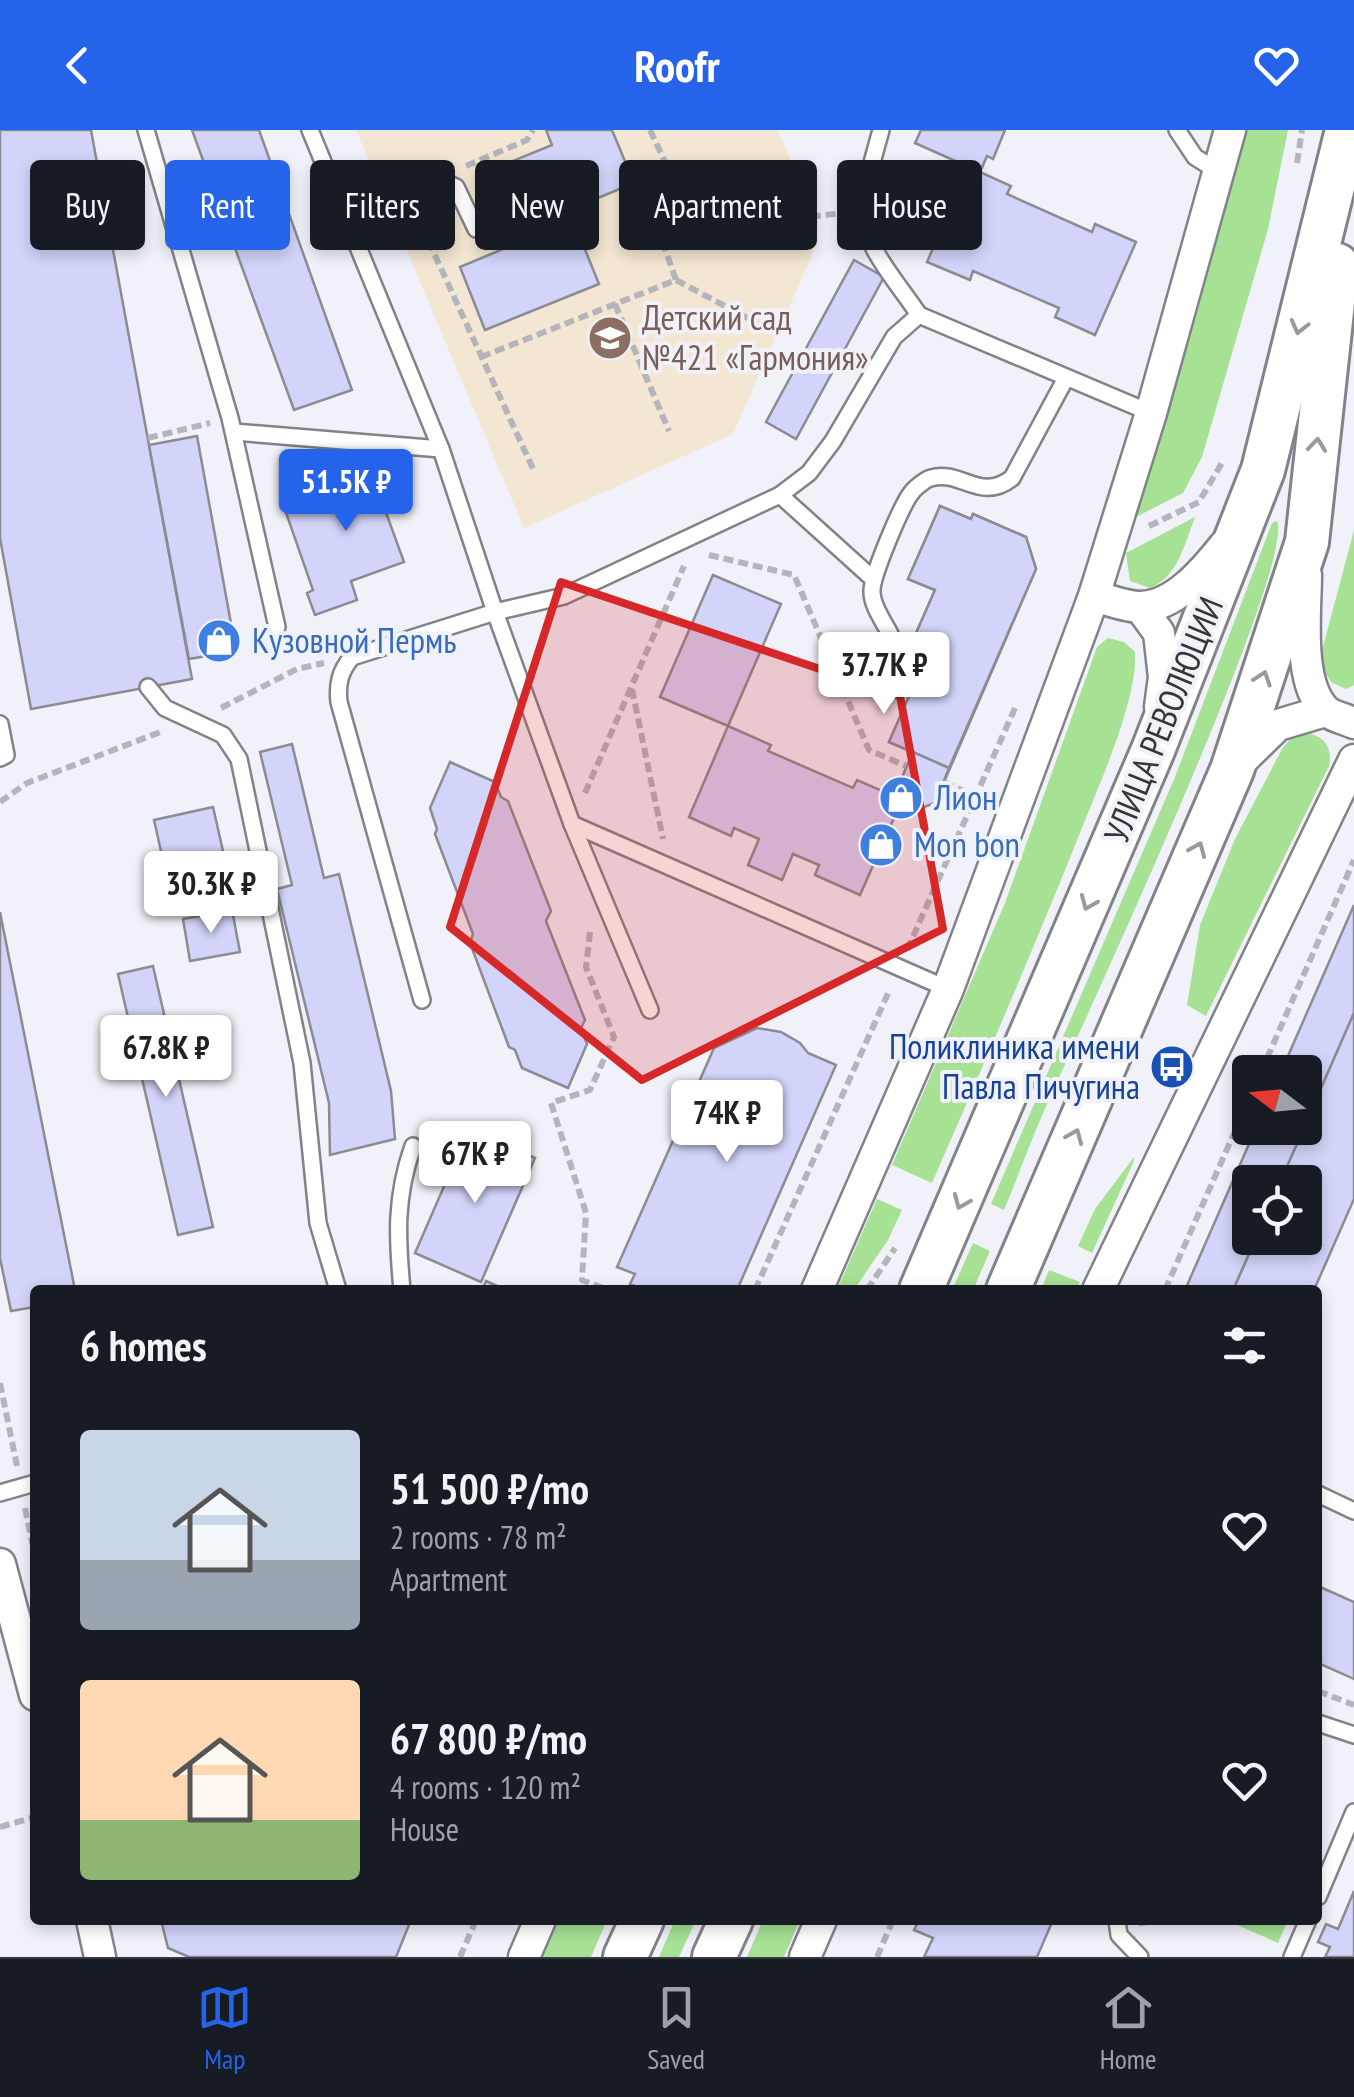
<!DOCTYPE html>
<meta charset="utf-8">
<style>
body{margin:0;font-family:"PT Sans Narrow",sans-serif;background:#242831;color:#f1f3f6;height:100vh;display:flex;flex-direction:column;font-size:38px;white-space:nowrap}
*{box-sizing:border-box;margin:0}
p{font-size:32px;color:#9ea1a6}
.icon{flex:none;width:55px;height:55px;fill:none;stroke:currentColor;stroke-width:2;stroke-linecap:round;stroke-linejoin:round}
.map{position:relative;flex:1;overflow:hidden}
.side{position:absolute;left:30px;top:1155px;width:1292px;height:640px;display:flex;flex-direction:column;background:#171b24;border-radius:10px;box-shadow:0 5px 15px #0003}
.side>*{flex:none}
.guide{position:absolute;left:30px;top:30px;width:1295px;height:90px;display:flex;gap:20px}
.needle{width:65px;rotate:286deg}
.fabs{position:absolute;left:1232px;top:925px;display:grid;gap:20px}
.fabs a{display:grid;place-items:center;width:90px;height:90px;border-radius:10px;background:#171b24;box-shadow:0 5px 15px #0003;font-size:50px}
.price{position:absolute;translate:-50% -85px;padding:0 22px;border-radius:10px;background:#fff;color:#222;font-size:32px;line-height:65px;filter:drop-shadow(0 2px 5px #0008)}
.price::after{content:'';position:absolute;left:50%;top:60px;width:30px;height:22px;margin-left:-15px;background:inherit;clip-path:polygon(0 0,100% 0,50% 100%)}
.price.selected{background:#2563eb;color:#fff}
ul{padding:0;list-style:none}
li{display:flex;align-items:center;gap:30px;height:250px;padding:0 50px}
li span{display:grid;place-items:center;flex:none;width:280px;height:200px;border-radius:10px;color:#555}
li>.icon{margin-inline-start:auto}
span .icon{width:120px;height:120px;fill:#fffc;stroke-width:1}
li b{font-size:42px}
h2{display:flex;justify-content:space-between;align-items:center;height:120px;padding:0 50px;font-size:42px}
.pill{padding:0 35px;border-radius:10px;background:#171b24;box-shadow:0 5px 15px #0003;font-size:35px;line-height:90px}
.pill.selected{background:#2563eb;color:#fff}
header{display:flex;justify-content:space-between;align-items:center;height:130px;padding:0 50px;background:#2563eb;color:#fff;font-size:45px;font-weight:700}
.tab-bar{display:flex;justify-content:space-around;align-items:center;height:140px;border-top:2px solid #363941;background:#171b24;font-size:28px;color:#9ea1a6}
.tab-bar a{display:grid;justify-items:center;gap:5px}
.tab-bar .selected{color:#2563eb}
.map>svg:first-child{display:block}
.education{fill:#f3e6d2}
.green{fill:#a6e194}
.building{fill:#d2d4f9;stroke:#8b8b92;stroke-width:2.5}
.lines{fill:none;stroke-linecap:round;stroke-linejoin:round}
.service-casing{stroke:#828389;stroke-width:20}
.minor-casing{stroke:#828389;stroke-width:35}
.secondary-casing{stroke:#828389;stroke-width:48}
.path{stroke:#b4b4bb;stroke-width:6;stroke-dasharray:10 5;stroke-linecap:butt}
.service{stroke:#fff;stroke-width:15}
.minor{stroke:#fff;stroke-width:30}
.secondary{stroke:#fff;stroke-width:42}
.oneway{stroke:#9a9a9c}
.marked{fill:#d62828;fill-opacity:0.2;stroke:#d62828;stroke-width:8;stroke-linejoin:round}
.labels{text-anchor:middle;stroke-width:8;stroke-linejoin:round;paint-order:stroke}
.education-label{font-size:35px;fill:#785e54;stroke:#f1f1f9;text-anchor:start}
.shop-label{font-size:35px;fill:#366cbe;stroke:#f1f1f9;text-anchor:start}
.street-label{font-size:35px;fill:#343538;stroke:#f1f1f9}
.transit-label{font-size:35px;fill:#164399;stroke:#f1f1f9;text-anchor:end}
</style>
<header><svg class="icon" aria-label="back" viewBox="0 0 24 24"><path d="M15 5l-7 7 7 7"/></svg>Roofr<svg class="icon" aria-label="heart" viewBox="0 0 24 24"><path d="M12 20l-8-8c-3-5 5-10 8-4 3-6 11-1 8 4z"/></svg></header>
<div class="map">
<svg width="1354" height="1827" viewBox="0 0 1354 1827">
<rect width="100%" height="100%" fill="#f1f1f9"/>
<!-- education -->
<path class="education" d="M356 0H778L805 65 818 111 733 304 524 398Z"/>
<!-- green -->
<g class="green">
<path d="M1247 0H1288L1268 99 1202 327 1183 363 1136 387 1193 198Z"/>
<path d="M1195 387C1185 413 1178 447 1150 458L1130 451 1126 423Z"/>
<path d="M1277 391C1296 439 1075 910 1041 988 1028 1018 1017 1049 1004 1080L991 1074 1175 647 1272 393Z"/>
<path d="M1354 400V555L1346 559 1331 552 1319 532Z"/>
<path d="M1108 508 1124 512 1135 522C1138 566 1103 646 1086 688 1037 811 985 932 932 1053L892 1035 1005 773 1097 517Z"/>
<path d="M1303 602C1323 605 1333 616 1329 636L1206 886 1187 875 1200 795 1235 709 1282 619 1290 609Z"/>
<path d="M1134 1027V1031L1092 1123 1078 1116 1095 1079Z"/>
<path d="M877 1069 902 1080 888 1110 854 1160H837Z"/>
<path d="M973 1113 990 1121 973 1160H952Z"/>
<path d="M1049 1140 1080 1152 1076 1160H1041Z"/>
<path d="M559 1790H607L591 1827H543Z"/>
<path d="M675 1790H696L679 1827H659Z"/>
<path d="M763 1790H800L784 1827H747Z"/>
<path d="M1226 1790H1288L1278 1813Z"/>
</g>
<!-- building -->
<g class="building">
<path d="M0 0H91L192 549 31 579 0 408Z"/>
<path d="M192 0H259L352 260 294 280Z"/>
<path d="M546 0H612L634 53 569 80 599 154 485 200 460 137 515 114 486 42 552 15Z"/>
<path d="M921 0H1005L993 29 987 26 980 42 915 13Z"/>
<path d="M969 37 1011 56 1007 64 1092 102 1095 94 1136 112 1095 205 1055 187 1059 178 973 141 970 150 927 132Z"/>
<path d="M854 130 884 147 796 309 766 292Z"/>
<path d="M197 306 236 521 189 529 149 315Z"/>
<path d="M388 328 403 371 384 377 404 432 351 451 357 470 315 485 307 463 313 460 283 374 368 344 366 336Z"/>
<path d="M940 376 971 389 973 384 1026 407 1036 439 935 673 921 678 902 670 860 765 815 745 819 735 793 724 782 750 748 735 759 709 734 698 731 706 689 687 728 596 771 615 768 621 853 658 857 650 894 666 913 622 889 612 913 557 896 549 935 460 908 449Z"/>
<path d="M940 376 971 389 973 384 1026 407 1036 439 949 638 889 612 913 557 896 549 935 460 908 449Z"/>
<path d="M713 445 781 474 728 596 660 567Z"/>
<path d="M292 614 324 748 339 744 391 961 395 1009 330 1025 329 973 277 759 292 755 260 622Z"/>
<path d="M913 622 949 638 935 673 921 678 894 666Z"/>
<path d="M450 632 495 652 501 667 508 671 551 781 546 791 585 890 581 898 587 914 568 958 522 938 515 920 509 917 470 813 473 804 435 704 437 699 430 678Z"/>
<path d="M213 677 228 743 169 757 154 690Z"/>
<path d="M1354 775V883L1305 995V942H1281Z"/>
<path d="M232 780 240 822 190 831 183 789Z"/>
<path d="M0 782 75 1160H35V1177L11 1181 0 1128Z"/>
<path d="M153 836 213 1097 178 1105 118 844Z"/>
<path d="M1354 883V1069L1314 1160H1233L1256 1108H1305V1052H1280Z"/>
<path d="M757 898 781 902 800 913 808 923 836 935 737 1160H645L630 1154 635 1144 617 1137 714 918Z"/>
<path d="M1256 998H1304L1280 1052H1250V1108H1256L1233 1160H1185Z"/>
<path d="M469 999 535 1028 481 1152 415 1123Z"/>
<path d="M486 1151 506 1160H482Z"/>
<path d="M1318 1456 1354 1472V1549L1318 1533Z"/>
<path d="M1354 1761V1827H1325L1330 1817 1318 1812 1326 1794 1338 1799Z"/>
<path d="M161 1790H411L396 1827H189L168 1818Z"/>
<path d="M919 1790H1053L1037 1827H924L933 1808 914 1800Z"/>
</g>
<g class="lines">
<defs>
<g id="service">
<path d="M146 0 230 288 277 497"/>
<path d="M310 0 441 319 495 482 572 694 650 880"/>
<path d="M881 0C873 30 862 61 865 92 868 121 903 160 919 185"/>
<path d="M1177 0 1195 27 1216 40"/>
<path d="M346 87 445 52 456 57 476 99"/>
<path d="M234 302 441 319"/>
<path d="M780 365 872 448"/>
<path d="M890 504C884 492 872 476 872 462 871 447 902 374 912 362 915 358 926 349 931 348 961 339 980 373 1012 348L1066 248"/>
<path d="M148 557 165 578 223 605 239 629 302 933 318 1093 338 1160"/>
<path d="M0 594 6 625 0 628"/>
<path d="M572 694 948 859"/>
<path d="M422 870 339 572C337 554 340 541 352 527L495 482 564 466 780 365 809 343 833 311 894 207 919 185 1151 283"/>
<path d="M402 1160C397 1107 395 1067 413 1016"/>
<path d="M0 1363 35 1353"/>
<path d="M1318 1364 1354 1381"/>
<path d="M1318 1593 1354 1605"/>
<path d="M1318 1767 1354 1682"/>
<path d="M1117 1790 1119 1805 1140 1827"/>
<path d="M1292 1827 1308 1790"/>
</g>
<g id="minor">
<path d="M1306 445C1306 481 1297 552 1325 580 1331 586 1345 589 1354 593"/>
<path d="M1094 466C1109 470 1126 477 1141 477 1175 476 1204 441 1224 416"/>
<path d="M1140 477 1159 503 1164 547 1160 577"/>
<path d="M1237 635 1278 595 1325 581"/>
<path d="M817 1160 948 859 1094 466 1151 283 1230 0"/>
<path d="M1098 1160 1354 630"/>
<path d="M0 1434 35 1565"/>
<path d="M92 1790 100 1827"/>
<path d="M524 1827 540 1790"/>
<path d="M805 1827 821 1790"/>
</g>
<g id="secondary">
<path d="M921 1160 1153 620 1263 340 1347 0"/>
<path d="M1008 1160 1232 640 1307 412 1337 135"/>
<path d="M625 1827 642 1790"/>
<path d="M714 1827 731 1790"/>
</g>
</defs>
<!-- service casing -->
<use href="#service" class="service-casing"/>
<!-- minor casing -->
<use href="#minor" class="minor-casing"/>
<!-- secondary casing -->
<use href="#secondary" class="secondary-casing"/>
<!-- path -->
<g class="path">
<path d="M650 0 697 100 843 83"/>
<path d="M1297 33 1302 0"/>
<path d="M466 36 527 10 533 0"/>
<path d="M416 84 534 341"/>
<path d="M676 150 757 193"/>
<path d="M615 174 669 301"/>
<path d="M481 227 676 150 663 113 697 100"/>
<path d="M148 308 210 293"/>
<path d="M1149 396 1199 372 1223 331"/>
<path d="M709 425 794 445 869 620 906 636"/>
<path d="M632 559 663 709"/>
<path d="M221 578 297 539 324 533"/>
<path d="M944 652 977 667"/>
<path d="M585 663 684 436"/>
<path d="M0 672 27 653 163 601"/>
<path d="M590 802 586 837 614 907 590 960 551 973 586 1083 582 1150 608 1160"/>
<path d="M907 820 1016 576"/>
<path d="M1261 942 1354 730"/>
<path d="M755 1160 890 859"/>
<path d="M867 1160 895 1118"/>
<path d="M1165 1160 1250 967"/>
<path d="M0 1253 17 1336"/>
<path d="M25 1378 35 1426"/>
<path d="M1318 1561 1354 1575"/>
<path d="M0 1697 35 1687"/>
<path d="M1139 1793 1172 1790"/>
<path d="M460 1827 476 1790"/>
<path d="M877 1827 893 1790"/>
</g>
<!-- service -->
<use href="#service" class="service"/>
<!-- minor -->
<use href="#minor" class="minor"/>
<!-- secondary -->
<use href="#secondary" class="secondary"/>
</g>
<!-- one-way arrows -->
<defs><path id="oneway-chevron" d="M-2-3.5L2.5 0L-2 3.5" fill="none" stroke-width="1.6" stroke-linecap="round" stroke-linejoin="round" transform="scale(2.5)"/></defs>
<g class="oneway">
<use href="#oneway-chevron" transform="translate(1299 197) rotate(104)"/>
<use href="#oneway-chevron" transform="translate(1317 315) rotate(-84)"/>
<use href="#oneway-chevron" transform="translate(1263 548) rotate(-71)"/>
<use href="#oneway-chevron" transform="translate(1198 719) rotate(-67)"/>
<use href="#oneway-chevron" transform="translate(1088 773) rotate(113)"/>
<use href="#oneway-chevron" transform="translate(1075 1006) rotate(-67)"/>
<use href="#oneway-chevron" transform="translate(961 1072) rotate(113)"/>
</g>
<!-- marked area -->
<path class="marked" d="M561 452 900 566 943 799 642 950 450 797Z"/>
<!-- icons -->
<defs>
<symbol id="school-disc" viewBox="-11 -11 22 22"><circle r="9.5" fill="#8d6e63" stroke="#f1f1f9"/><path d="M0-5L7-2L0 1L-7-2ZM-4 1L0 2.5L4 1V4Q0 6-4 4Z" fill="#fff"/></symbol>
<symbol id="shop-disc" viewBox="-11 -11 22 22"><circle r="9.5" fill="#3f7fe0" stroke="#f1f1f9"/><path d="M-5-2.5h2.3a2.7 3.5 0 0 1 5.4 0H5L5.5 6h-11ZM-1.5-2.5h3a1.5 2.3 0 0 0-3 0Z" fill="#fff"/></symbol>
<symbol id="bus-disc" viewBox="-11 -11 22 22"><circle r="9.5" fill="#1a4fb4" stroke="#f1f1f9"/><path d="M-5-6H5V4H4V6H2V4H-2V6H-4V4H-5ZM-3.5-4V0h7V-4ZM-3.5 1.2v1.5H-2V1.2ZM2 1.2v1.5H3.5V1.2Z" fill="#fff"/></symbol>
</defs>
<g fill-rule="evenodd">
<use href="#school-disc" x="585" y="183" width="50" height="50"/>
<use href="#shop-disc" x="194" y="486" width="50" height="50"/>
<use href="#shop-disc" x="876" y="643" width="50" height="50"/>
<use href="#shop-disc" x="856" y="690" width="50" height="50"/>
<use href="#bus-disc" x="1147" y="912" width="50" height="50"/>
</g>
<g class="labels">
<!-- education labels -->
<g class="education-label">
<text x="642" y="200">Детский сад<tspan x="642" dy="40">№421 «Гармония»</tspan></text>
</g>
<!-- shop labels -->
<g class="shop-label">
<text x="252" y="523">Кузовной Пермь</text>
<text x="934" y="680">Лион</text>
<text x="914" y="727">Mon bon</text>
</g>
<!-- street labels -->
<g class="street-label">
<text transform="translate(1164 590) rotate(-68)" y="12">УЛИЦА РЕВОЛЮЦИИ</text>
</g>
<!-- transit labels -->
<g class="transit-label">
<text x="1140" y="929">Поликлиника имени<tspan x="1140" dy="40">Павла Пичугина</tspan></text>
</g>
</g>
</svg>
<div class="fabs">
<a><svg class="needle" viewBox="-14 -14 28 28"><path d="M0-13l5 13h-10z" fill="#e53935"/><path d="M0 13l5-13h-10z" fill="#9ea1a6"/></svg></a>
<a><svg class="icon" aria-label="locate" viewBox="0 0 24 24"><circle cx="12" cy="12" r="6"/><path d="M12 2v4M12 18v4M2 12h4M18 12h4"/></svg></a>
</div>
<b class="price selected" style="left:346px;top:404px">51.5K ₽</b>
<b class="price" style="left:884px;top:587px">37.7K ₽</b>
<b class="price" style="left:211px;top:806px">30.3K ₽</b>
<b class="price" style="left:166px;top:970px">67.8K ₽</b>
<b class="price" style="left:727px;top:1035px">74K ₽</b>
<b class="price" style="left:475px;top:1076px">67K ₽</b>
<div class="guide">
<a class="pill">Buy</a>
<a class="pill selected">Rent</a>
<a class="pill">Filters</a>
<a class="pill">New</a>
<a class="pill">Apartment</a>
<a class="pill">House</a>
</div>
<section class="side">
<h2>6 homes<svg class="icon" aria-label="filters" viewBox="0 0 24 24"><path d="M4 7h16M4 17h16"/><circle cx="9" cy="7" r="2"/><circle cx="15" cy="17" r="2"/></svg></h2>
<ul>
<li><span style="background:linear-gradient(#c9d6e8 65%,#9aa5b1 0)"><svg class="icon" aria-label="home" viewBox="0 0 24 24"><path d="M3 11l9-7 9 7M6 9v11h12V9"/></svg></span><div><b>51 500 ₽/mo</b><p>2 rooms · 78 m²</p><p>Apartment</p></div><svg class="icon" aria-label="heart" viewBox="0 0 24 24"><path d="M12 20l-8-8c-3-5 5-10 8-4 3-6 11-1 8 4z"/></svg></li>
<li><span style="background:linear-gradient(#ffd9b3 70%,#8fb573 0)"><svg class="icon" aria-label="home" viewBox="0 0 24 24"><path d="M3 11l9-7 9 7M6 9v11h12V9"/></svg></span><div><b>67 800 ₽/mo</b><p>4 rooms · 120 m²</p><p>House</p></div><svg class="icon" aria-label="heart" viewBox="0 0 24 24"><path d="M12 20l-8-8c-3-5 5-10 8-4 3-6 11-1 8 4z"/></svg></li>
</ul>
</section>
</div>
<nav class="tab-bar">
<a class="selected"><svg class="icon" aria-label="map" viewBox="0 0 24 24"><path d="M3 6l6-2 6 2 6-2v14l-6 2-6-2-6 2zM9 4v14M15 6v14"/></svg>Map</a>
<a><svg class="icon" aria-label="saved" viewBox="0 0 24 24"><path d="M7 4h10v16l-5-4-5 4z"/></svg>Saved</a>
<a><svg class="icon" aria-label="home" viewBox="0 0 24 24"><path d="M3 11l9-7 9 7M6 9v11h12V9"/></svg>Home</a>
</nav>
